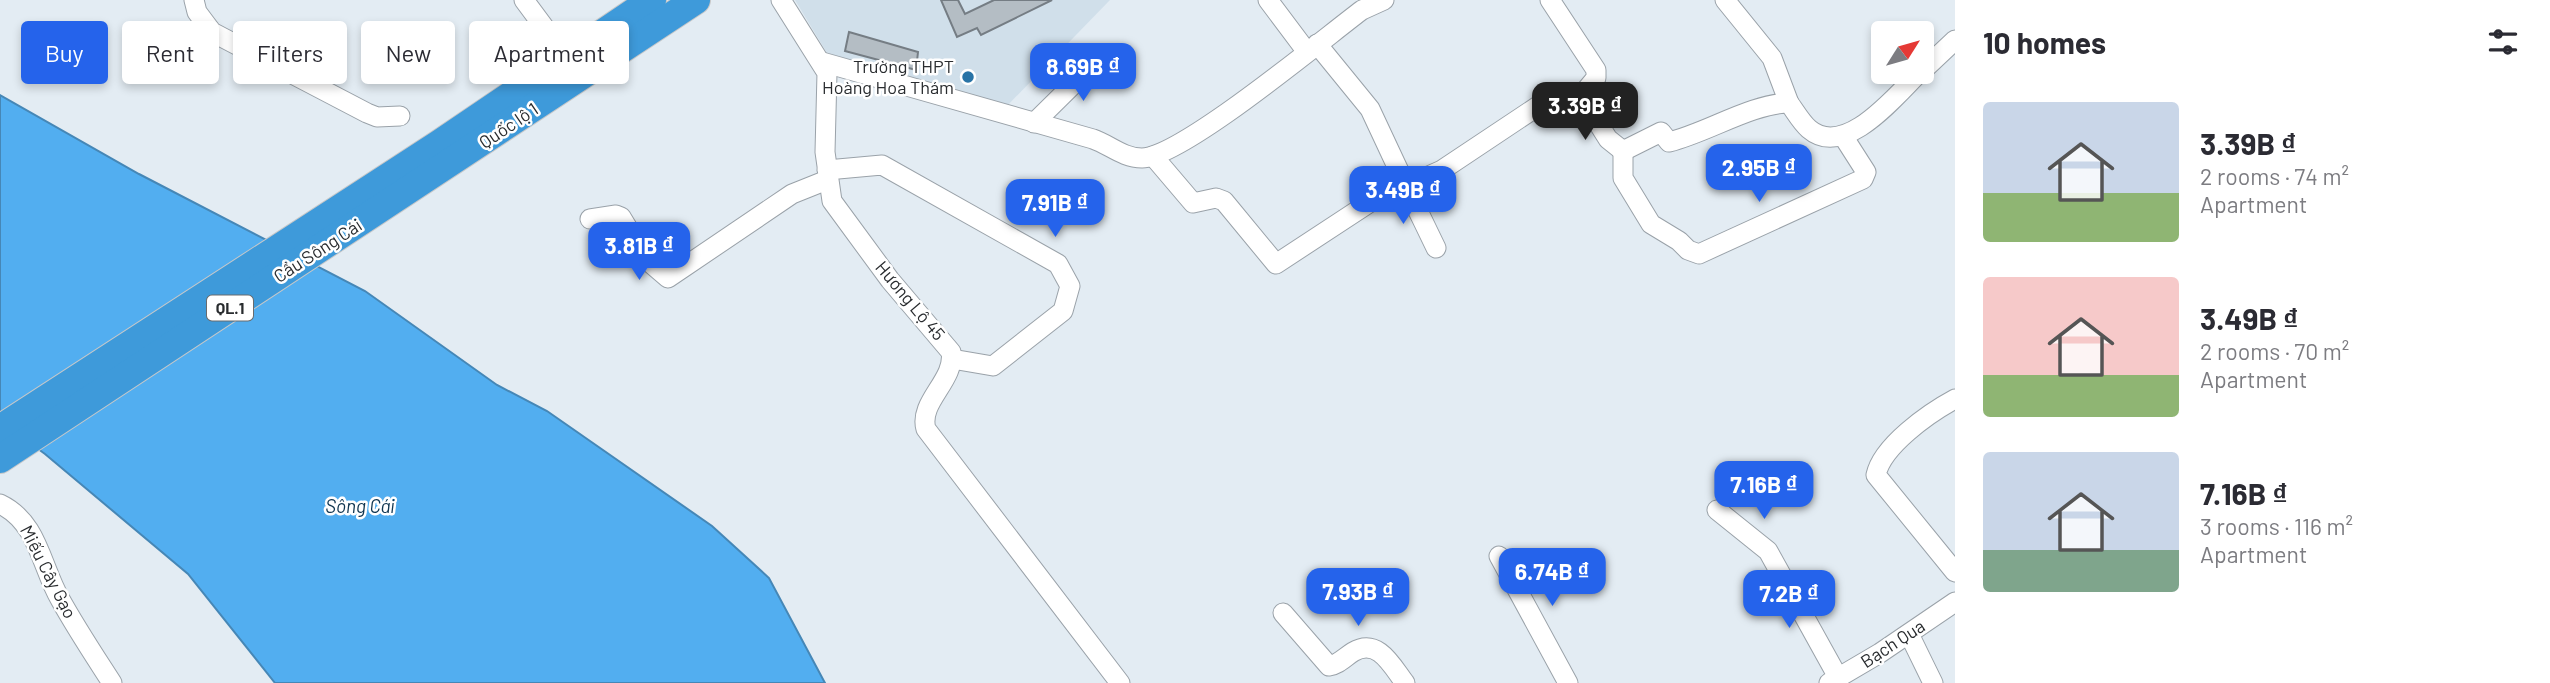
<!DOCTYPE html>
<meta charset="utf-8">
<style>
body{margin:0;font-family:Barlow,sans-serif;background:#f2f2f3;color:#2b2b33;height:100vh;display:flex;flex-direction:column;font-size:26px;white-space:nowrap}
*{box-sizing:border-box;margin:0}
p{font-size:23px;color:#7c7c81}
.icon{flex:none;width:38px;height:38px;fill:none;stroke:currentColor;stroke-width:2;stroke-linecap:round;stroke-linejoin:round}
.map{position:relative;flex:1;overflow:hidden}
.drawer{display:flex;flex-direction:column;background:#fff;width:595px}
.drawer>*{flex:none}
.top-card{position:absolute;left:21px;top:21px;width:665px;height:63px;display:flex;gap:14px}
.needle{width:46px;rotate:53deg}
.tools{position:absolute;left:1871px;top:21px;display:grid;gap:14px}
.tools a{display:grid;place-items:center;width:63px;height:63px;border-radius:7px;background:#fff;box-shadow:0 4px 10px #0003;font-size:35px}
.price{position:absolute;translate:-50% -60px;padding:0 16px;border-radius:14px;background:#2563eb;color:#fff;font-size:23px;line-height:46px;filter:drop-shadow(0 2px 4px #0008)}
.price::after{content:'';position:absolute;left:50%;top:42px;width:21px;height:16px;margin-left:-10px;background:inherit;clip-path:polygon(0 0,100% 0,50% 100%)}
.price.selected{background:#222;color:#fff}
ul{padding:0;list-style:none}
li{display:flex;align-items:center;gap:21px;height:175px;padding:0 28px}
li span{display:grid;place-items:center;flex:none;width:196px;height:140px;border-radius:7px;color:#555}
li>.icon{margin-inline-start:auto}
span .icon{width:84px;height:84px;fill:#fffc;stroke-width:1}
li b{font-size:30px}
h2{display:flex;justify-content:space-between;align-items:center;height:84px;padding:0 28px;font-size:30px}
.tag{padding:0 24px;border-radius:7px;background:#fff;box-shadow:0 4px 10px #0003;font-size:24px;line-height:63px}
.tag.selected{background:#2563eb;color:#fff}
main{display:flex;flex:1;min-height:0}
.map>svg:first-child{display:block}
.built{fill:#d0dfea}
.water{fill:#52aef0;stroke:#4687b6;stroke-width:2}
.building{fill:#b4bdc4;stroke:#757d84;stroke-width:2}
.lines{fill:none;stroke-linecap:round;stroke-linejoin:round}
.minor-casing{stroke:#9aa2a9;stroke-width:21}
.highway-casing{stroke:#c7c8c9;stroke-width:30}
.minor{stroke:#fff;stroke-width:19}
.highway{stroke:#3e9ada;stroke-width:28}
.poi-dot{fill:#2873a6;stroke:#fff;stroke-width:2.5}
.labels{text-anchor:middle;stroke-width:5;stroke-linejoin:round;paint-order:stroke}
.shield{fill:#fff;stroke:#696b6d;stroke-width:2}
.shield-label{font-size:16px;font-weight:bold;fill:#292c2f}
.poi-label{font-size:18px;fill:#292c2f;stroke:#fff;text-anchor:end}
.street-label{font-size:18px;fill:#292c2f;stroke:#fff}
.water-label{font-size:19px;font-style:italic;fill:#0f3550;stroke:#fff}
</style>
<main>
<div class="map">
<svg width="1955" height="683" viewBox="0 0 1955 683">
<rect width="100%" height="100%" fill="#e3ecf3"/>
<!-- built -->
<path class="built" d="M795 0H1110L1004 109 827 53Z"/>
<!-- water -->
<path class="water" d="M0 95 139 174 365 291 497 385 547 411 712 526 769 578 825 683H275L188 574 45 454 0 421Z"/>
<!-- building -->
<g class="building">
<path d="M941 0H958L965 14 994 0H1052L981 35 977 28 957 37Z"/>
<path d="M849 32 918 52 916 70 845 51Z"/>
</g>
<g class="lines">
<defs>
<g id="minor">
<path d="M194 0 197 12 212 32 367 113 377 117 400 116"/>
<path d="M524 0 567 58"/>
<path d="M781 0 827 73 825 152 832 201 890 280 951 352C956 380 918 402 926 429L1120 683"/>
<path d="M1268 0 1307 52"/>
<path d="M1550 0 1596 70V78L1581 96"/>
<path d="M1725 0 1772 58 1789 103"/>
<path d="M1317 44 1370 109 1406 186 1442 170 1547 100 1565 93 1581 96 1608 139 1623 151 1661 132 1669 142C1709 132 1750 104 1789 103 1795 111 1801 122 1809 129 1845 160 1897 94 1920 72"/>
<path d="M822 62 1093 139C1110 145 1123 158 1142 158 1182 157 1323 39 1362 10L1384 0"/>
<path d="M1922 71 1955 40"/>
<path d="M1034 123 1103 55"/>
<path d="M1623 151V178L1651 224 1679 241 1688 250 1699 254 1863 179 1866 172 1843 136"/>
<path d="M1153 156 1193 203 1216 198 1224 201 1276 264 1372 201 1406 186 1436 248"/>
<path d="M827 170 882 165 1058 264 1070 286 1063 311 993 366 952 359"/>
<path d="M590 219 616 215 621 217 647 260 668 278 792 194 827 180"/>
<path d="M1955 399C1929 413 1882 446 1876 475L1955 572"/>
<path d="M0 504C38 522 41 566 60 599 76 628 94 655 112 683"/>
<path d="M1717 510 1768 551 1839 679"/>
<path d="M1499 556 1568 683"/>
<path d="M1283 613 1329 666C1338 665 1345 657 1353 652 1378 637 1392 666 1405 683"/>
<path d="M1909 634 1933 683"/>
<path d="M1829 683 1880 653 1955 602"/>
</g>
<g id="highway">
<path d="M0 429 439 144 652 0"/>
<path d="M0 459 696 0"/>
</g>
</defs>
<!-- minor casing -->
<use href="#minor" class="minor-casing"/>
<!-- highway casing -->
<use href="#highway" class="highway-casing"/>
<!-- minor -->
<use href="#minor" class="minor"/>
<!-- highway -->
<use href="#highway" class="highway"/>
</g>
<!-- markers -->
<circle class="poi-dot" cx="968" cy="77" r="7"/>
<g class="labels">
<!-- shield labels -->
<rect class="shield" x="207" y="295.5" width="46" height="25" rx="5"/>
<g class="shield-label">
<text x="230" y="314">QL.1</text>
</g>
<!-- poi labels -->
<g class="poi-label">
<text x="954" y="73">Trường THPT<tspan x="954" dy="21">Hoàng Hoa Thám</tspan></text>
</g>
<!-- street labels -->
<g class="street-label">
<text transform="translate(509 126) rotate(-34)" y="6">Quốc lộ 1</text>
<text transform="translate(318 251) rotate(-33)" y="6">Cầu Sông Cái</text>
<text transform="translate(910 301) rotate(50)" y="6">Hương Lộ 45</text>
<text transform="translate(48 572) rotate(63)" y="6">Miếu Cây Gạo</text>
<text transform="translate(1893 644) rotate(-33)" y="6">Bạch Qua</text>
</g>
<!-- water labels -->
<g class="water-label">
<text x="360" y="513">Sông Cái</text>
</g>
</g>
</svg>
<div class="tools">
<a><svg class="needle" viewBox="-14 -14 28 28"><path d="M0-13l5 13h-10z" fill="#e53935"/><path d="M0 13l5-13h-10z" fill="#7c7c81"/></svg></a>
</div>
<b class="price" style="left:1083px;top:103px">8.69B ₫</b>
<b class="price selected" style="left:1585px;top:142px">3.39B ₫</b>
<b class="price" style="left:1759px;top:204px">2.95B ₫</b>
<b class="price" style="left:1403px;top:226px">3.49B ₫</b>
<b class="price" style="left:1055px;top:239px">7.91B ₫</b>
<b class="price" style="left:639px;top:282px">3.81B ₫</b>
<b class="price" style="left:1764px;top:521px">7.16B ₫</b>
<b class="price" style="left:1552px;top:608px">6.74B ₫</b>
<b class="price" style="left:1358px;top:628px">7.93B ₫</b>
<b class="price" style="left:1789px;top:630px">7.2B ₫</b>
<div class="top-card">
<a class="tag selected">Buy</a>
<a class="tag">Rent</a>
<a class="tag">Filters</a>
<a class="tag">New</a>
<a class="tag">Apartment</a>
</div>
</div>
<section class="drawer">
<h2>10 homes<svg class="icon" aria-label="filters" viewBox="0 0 24 24"><path d="M4 7h16M4 17h16"/><circle cx="9" cy="7" r="2"/><circle cx="15" cy="17" r="2"/></svg></h2>
<ul>
<li><span style="background:linear-gradient(#c9d6e8 65%,#8fb573 0)"><svg class="icon" aria-label="home" viewBox="0 0 24 24"><path d="M3 11l9-7 9 7M6 9v11h12V9"/></svg></span><div><b>3.39B ₫</b><p>2 rooms · 74 m²</p><p>Apartment</p></div></li>
<li><span style="background:linear-gradient(#f6c9c9 70%,#8fb573 0)"><svg class="icon" aria-label="home" viewBox="0 0 24 24"><path d="M3 11l9-7 9 7M6 9v11h12V9"/></svg></span><div><b>3.49B ₫</b><p>2 rooms · 70 m²</p><p>Apartment</p></div></li>
<li><span style="background:linear-gradient(#c9d6e8 70%,#7fa58c 0)"><svg class="icon" aria-label="home" viewBox="0 0 24 24"><path d="M3 11l9-7 9 7M6 9v11h12V9"/></svg></span><div><b>7.16B ₫</b><p>3 rooms · 116 m²</p><p>Apartment</p></div></li>
</ul>
</section>
</main>
